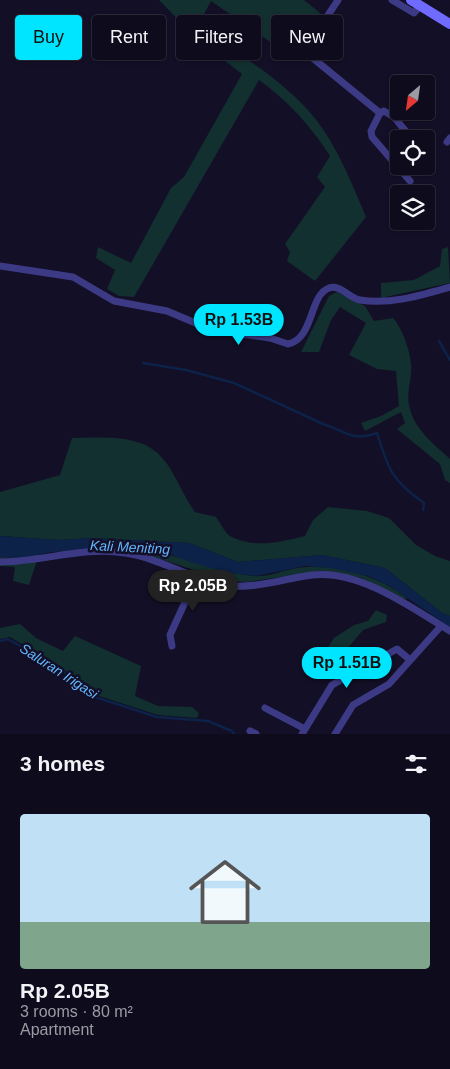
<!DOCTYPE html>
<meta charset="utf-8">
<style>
body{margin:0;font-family:Helvetica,sans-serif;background:#171425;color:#f1f3f6;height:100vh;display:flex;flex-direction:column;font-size:19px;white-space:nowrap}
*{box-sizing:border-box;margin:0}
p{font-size:16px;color:#9b9ba3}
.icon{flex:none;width:28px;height:28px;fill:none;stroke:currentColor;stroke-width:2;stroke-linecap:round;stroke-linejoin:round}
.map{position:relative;height:734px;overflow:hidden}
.details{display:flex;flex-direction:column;background:#0e0b1c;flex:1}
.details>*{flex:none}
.guide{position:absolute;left:15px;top:15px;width:420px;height:45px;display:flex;gap:10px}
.needle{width:32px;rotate:209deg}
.tools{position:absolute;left:390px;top:75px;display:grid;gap:10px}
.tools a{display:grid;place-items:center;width:45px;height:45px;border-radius:5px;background:#0e0b1c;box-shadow:0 1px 4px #0004,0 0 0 1px #2e2b3b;font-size:25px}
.price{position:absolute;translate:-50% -42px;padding:0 11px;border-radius:18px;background:#00e5ff;color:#111;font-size:16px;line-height:32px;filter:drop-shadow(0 1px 2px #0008)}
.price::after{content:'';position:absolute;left:50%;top:30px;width:15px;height:11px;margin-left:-8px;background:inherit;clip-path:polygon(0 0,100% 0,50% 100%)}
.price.on{background:#222;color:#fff}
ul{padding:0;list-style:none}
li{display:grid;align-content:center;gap:10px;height:265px;padding:0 20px}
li+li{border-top:1px solid #2e2b3b}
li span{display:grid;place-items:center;height:155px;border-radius:5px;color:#555}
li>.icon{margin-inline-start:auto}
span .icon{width:90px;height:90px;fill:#fffc;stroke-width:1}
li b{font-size:21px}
h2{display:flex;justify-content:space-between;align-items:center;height:60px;padding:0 20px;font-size:21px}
.pill{padding:0 18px;border-radius:5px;background:#0e0b1c;box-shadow:0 1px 4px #0004,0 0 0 1px #2e2b3b;font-size:18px;line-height:45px}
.pill.on{background:#00e5ff;color:#111}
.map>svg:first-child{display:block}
.green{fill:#12302f}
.water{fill:#0c2248}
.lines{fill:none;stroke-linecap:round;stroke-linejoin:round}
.stream{stroke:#0c2248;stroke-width:2.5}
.street{stroke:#3d3a85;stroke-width:7}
.secondary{stroke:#6f6bff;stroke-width:10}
.labels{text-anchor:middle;stroke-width:5;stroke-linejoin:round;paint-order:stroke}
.water-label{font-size:14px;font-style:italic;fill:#62b6ff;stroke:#130f26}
</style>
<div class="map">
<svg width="450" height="734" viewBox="0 0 450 734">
<rect width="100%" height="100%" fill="#130f26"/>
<!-- green -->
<g class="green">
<path d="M159 0H304L320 13 289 55 211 1 203 16 204 30C243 57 288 83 317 121 339 150 352 184 366 217L315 281 287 261 290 252 285 244 325 187 317 177 330 156C310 125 289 102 259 80L134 297 119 296 107 289 115 270 96 258 98 247 131 263 171 188 184 177 242 74 197 39Z"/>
<path d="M448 247 450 283 381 298V283L414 280 440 266 442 249Z"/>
<path d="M337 292 365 306 374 321 393 318C402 328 410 350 411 364 413 377 405 393 410 409 415 430 435 445 450 459V483L445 480 440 464 397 429 405 423 401 412 365 431 361 423 381 416 399 406 396 371 377 369 349 355 366 323 340 307 331 320 319 352H301L329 296Z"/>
<path d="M72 438C103 438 142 433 163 459 175 472 183 496 195 512L216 517C220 522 225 533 230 536 254 549 280 542 305 536L313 520 328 507 367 511 389 518 416 545 435 556 450 561V616L442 613 385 568 322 555 238 562 189 543 92 538 59 540 0 536V492L60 475Z"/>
<path d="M149 552C184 555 216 572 253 576 271 578 289 567 306 567 342 565 379 577 407 598L402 600 361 578 342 574 320 571 248 582 228 581 148 555Z"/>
<path d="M39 554 29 585 13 581 15 567 0 566V557L21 558Z"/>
<path d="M376 610 387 615 386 622 363 630 346 650 324 660V654L334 638 354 625 368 621Z"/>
<path d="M20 624 36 638 63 651 75 636 141 666 135 696 158 706 192 707 199 713 197 718 158 715 96 695 62 668 10 637 0 639V628Z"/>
</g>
<!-- water -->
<path class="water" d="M0 536 59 540 92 538 189 543 238 562 322 555 385 568 442 613 450 616V627L391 587 368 576 330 568 305 566 256 576 230 573 193 563 169 554 111 548 53 552 21 558 0 557Z"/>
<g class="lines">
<!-- stream -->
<g class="stream">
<path d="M439 341 450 360"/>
<path d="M143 363 186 370 234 383 323 424C346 431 352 442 377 433 388 469 392 481 424 503L423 510"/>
<path d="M0 641 8 639 62 670 95 697 157 717 208 721 232 731 234 734"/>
</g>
<!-- street -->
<g class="street">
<path d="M338 0 307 47 309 55 380 113 384 111 394 117 412 139"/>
<path d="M392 0 414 13 420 6"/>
<path d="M380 113 371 131 372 137 410 181"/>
<path d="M447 142 450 138"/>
<path d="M426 156 429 159"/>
<path d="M0 266 73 277 114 301 167 311 212 330 270 338 288 344C314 339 309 295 329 288 340 284 349 298 360 300 390 305 422 295 450 287"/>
<path d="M0 562C42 562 83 546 125 553 162 558 195 583 233 586 258 588 287 578 312 575 359 569 412 608 450 631"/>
<path d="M172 646 170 635 197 576"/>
<path d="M265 708 305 729"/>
<path d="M250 731 256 734"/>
<path d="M302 734 332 685 397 649 409 659"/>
<path d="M335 734 353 705 389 684 441 626"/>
</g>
<!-- secondary -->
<path class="secondary" d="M411 0 450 24"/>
</g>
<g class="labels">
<!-- water labels -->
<g class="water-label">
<text transform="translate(130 547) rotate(3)" y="5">Kali Meniting</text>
<text transform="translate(59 671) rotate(33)" y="5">Saluran Irigasi</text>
</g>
</g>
</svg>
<div class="tools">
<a><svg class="needle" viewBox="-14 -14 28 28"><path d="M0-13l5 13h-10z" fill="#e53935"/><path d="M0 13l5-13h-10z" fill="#9b9ba3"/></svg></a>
<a><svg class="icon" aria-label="locate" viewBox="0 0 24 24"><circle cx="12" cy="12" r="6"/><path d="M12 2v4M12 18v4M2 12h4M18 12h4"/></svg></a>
<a><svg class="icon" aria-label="layers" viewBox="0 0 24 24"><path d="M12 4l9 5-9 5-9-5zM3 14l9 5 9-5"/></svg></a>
</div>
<b class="price" style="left:239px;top:346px">Rp 1.53B</b>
<b class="price on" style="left:193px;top:612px">Rp 2.05B</b>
<b class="price" style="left:347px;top:689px">Rp 1.51B</b>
<div class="guide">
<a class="pill on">Buy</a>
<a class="pill">Rent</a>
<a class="pill">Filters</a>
<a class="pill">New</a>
</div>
</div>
<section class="details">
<h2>3 homes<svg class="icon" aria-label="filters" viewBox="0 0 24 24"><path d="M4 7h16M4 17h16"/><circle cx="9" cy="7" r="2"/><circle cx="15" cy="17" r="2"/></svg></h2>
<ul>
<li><span style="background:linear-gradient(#bfe0f5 70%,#7fa58c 0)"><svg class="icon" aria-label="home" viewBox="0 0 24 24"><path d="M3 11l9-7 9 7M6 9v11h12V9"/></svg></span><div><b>Rp 2.05B</b><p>3 rooms · 80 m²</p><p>Apartment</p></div></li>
</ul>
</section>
